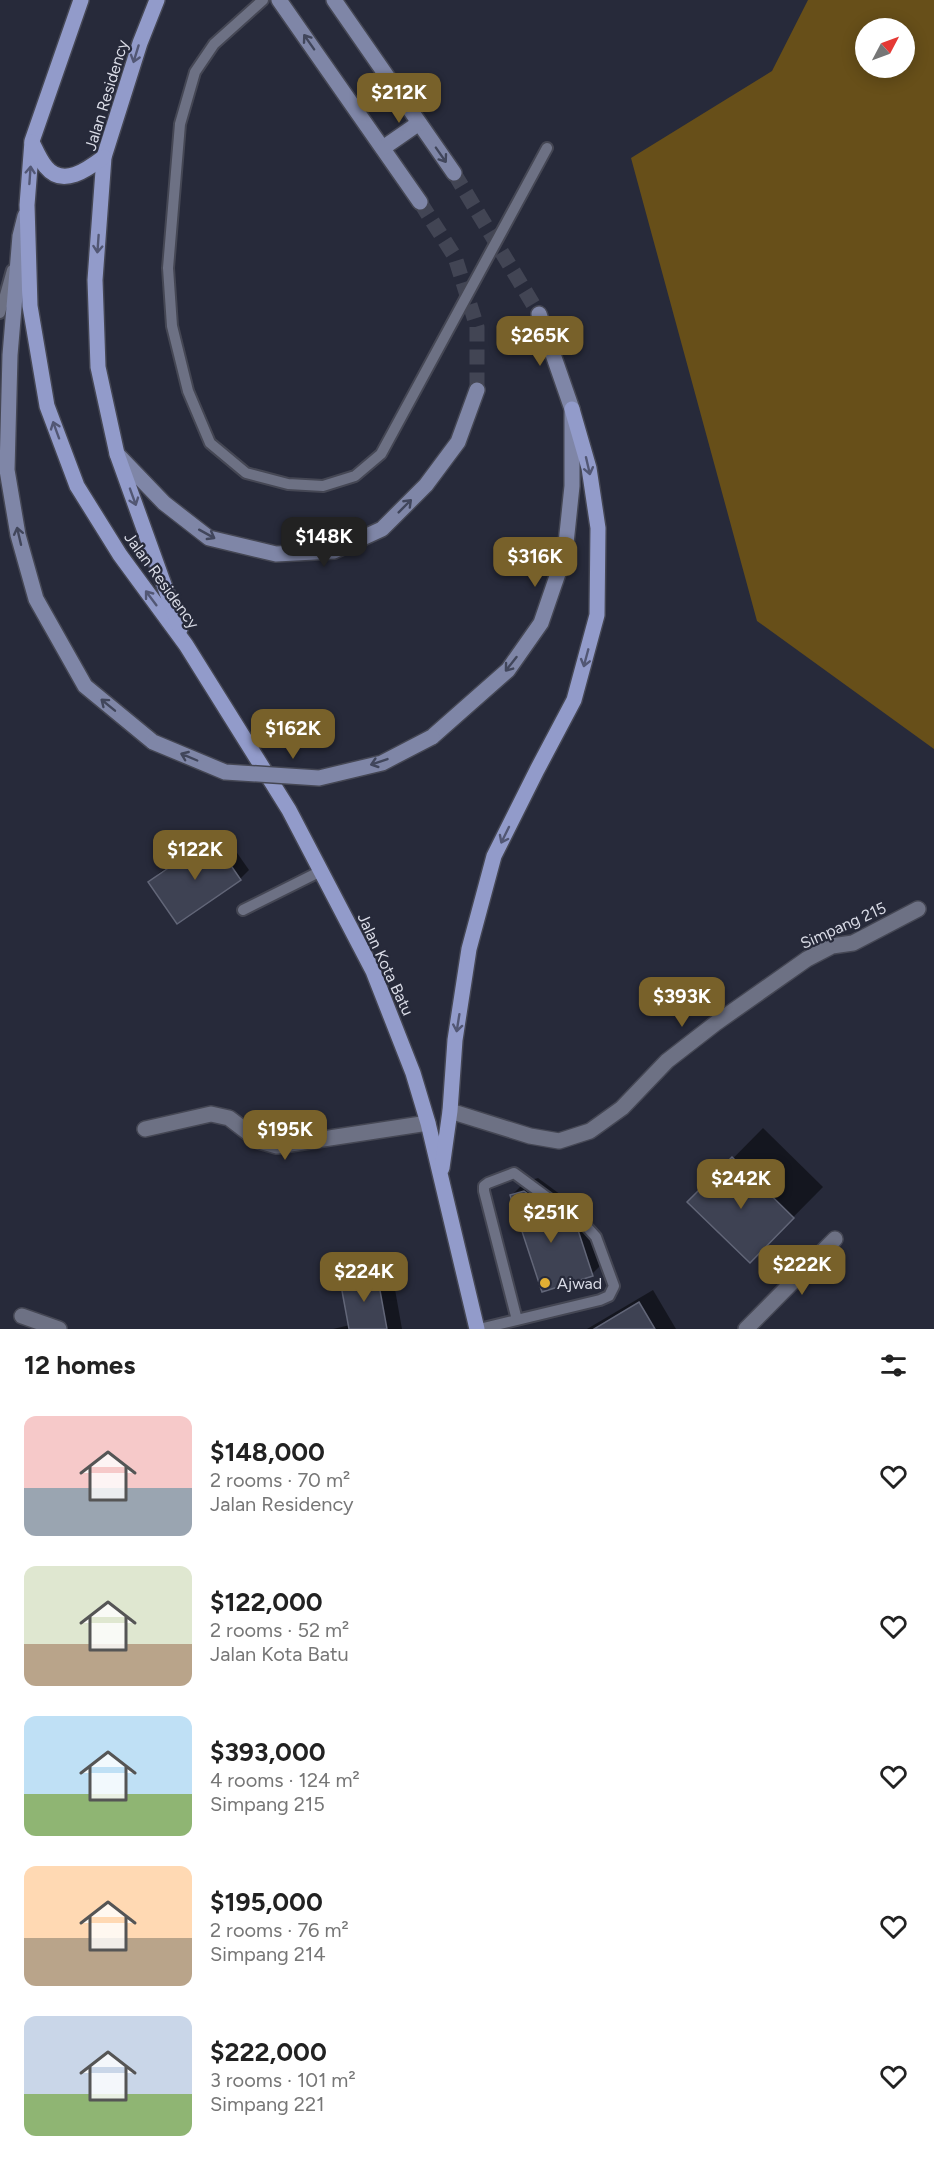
<!DOCTYPE html>
<meta charset="utf-8">
<style>
body{margin:0;font-family:Figtree,sans-serif;background:#f6f6f6;color:#222;height:100vh;display:flex;flex-direction:column;font-size:22px;white-space:nowrap}
*{box-sizing:border-box;margin:0}
p{font-size:20px;color:#767676}
.icon{flex:none;width:33px;height:33px;fill:none;stroke:currentColor;stroke-width:2;stroke-linecap:round;stroke-linejoin:round}
.map{position:relative;height:1329px;overflow:hidden}
.side{display:flex;flex-direction:column;background:#fff;flex:1}
.side>*{flex:none}
.needle{width:39px;rotate:49deg}
.controls{position:absolute;left:855px;top:18px;display:grid;gap:12px}
.controls a{display:grid;place-items:center;width:60px;height:60px;border-radius:50%;background:#fff;box-shadow:0 3px 15px #0003;font-size:30px}
.price{position:absolute;translate:-50% -51px;padding:0 14px;border-radius:12px;background:#78612a;color:#fff;font-size:20px;line-height:39px;filter:drop-shadow(0 2px 3px #0008)}
.price::after{content:'';position:absolute;left:50%;top:36px;width:18px;height:14px;margin-left:-9px;background:inherit;clip-path:polygon(0 0,100% 0,50% 100%)}
.price.current{background:#222;color:#fff}
ul{padding:0;list-style:none}
li{display:flex;align-items:center;gap:18px;height:150px;padding:0 24px}
li span{display:grid;place-items:center;flex:none;width:168px;height:120px;border-radius:12px;color:#555}
li>.icon{margin-inline-start:auto}
span .icon{width:72px;height:72px;fill:#fffc;stroke-width:1}
li b{font-size:26px}
h2{display:flex;justify-content:space-between;align-items:center;height:72px;padding:0 24px;font-size:26px}
.map>svg:first-child{display:block}
.forest{fill:#674f19;fill-rule:evenodd}
.shadow{fill:#0007}
.building{fill:#3e4253;stroke:#626678;stroke-width:1.5}
.lines{fill:none;stroke-linecap:round;stroke-linejoin:round}
.secondary-tunnel{stroke:#424554;stroke-width:15;stroke-dasharray:15 8;stroke-linecap:butt}
.lane-casing{stroke:#454754;stroke-width:14}
.street-casing{stroke:#454754;stroke-width:18}
.secondary-casing{stroke:#454754;stroke-width:18}
.primary-casing{stroke:#454754;stroke-width:18}
.lane{stroke:#6d7184;stroke-width:10}
.street{stroke:#6d7184;stroke-width:15}
.secondary{stroke:#7f86a7;stroke-width:15}
.primary{stroke:#929bca;stroke-width:15}
.secondary-bridge-casing{stroke:#454754;stroke-width:18;stroke-linecap:butt}
.secondary-bridge{stroke:#7f86a7;stroke-width:15}
.oneway{stroke:#41465b}
.oneway2{stroke:#525774}
.poi-dot{fill:#e2af34;stroke:#272a3a;stroke-width:2}
.labels{text-anchor:middle;stroke-width:4.5;stroke-linejoin:round;paint-order:stroke}
.street-label{font-size:16px;fill:#dadce7;stroke:#272a3a}
.poi-label{font-size:16px;fill:#dadce7;stroke:#272a3a;text-anchor:start}
</style>
<div class="map">
<svg width="934" height="1329" viewBox="0 0 934 1329">
<rect width="100%" height="100%" fill="#272a3a"/>
<!-- forest -->
<path class="forest" d="M808 0H934V749L757 621 631 158 772 71ZM866 28H904V68H866Z"/>
<!-- shadow -->
<g class="shadow">
<path d="M221 830 249 870 240 879 150 882 159 873Z"/>
<path d="M763 1128 823 1187 750 1261 690 1202Z"/>
<path d="M538 1178 591 1217 605 1261 592 1274 511 1196 525 1182Z"/>
<path d="M390 1261 402 1329H333L350 1325 342 1280 355 1267Z"/>
<path d="M653 1290 676 1329H587Z"/>
</g>
<!-- building -->
<g class="building">
<path d="M212 838 241 880 177 924 148 882Z"/>
<path d="M732 1157 794 1218 750 1263 687 1202Z"/>
<path d="M524 1191 578 1230 593 1276 542 1292 510 1195Z"/>
<path d="M377 1274 387 1329H349L340 1280Z"/>
<path d="M639 1302 655 1329H594Z"/>
</g>
<g class="lines">
<!-- secondary-tunnel -->
<g class="secondary-tunnel">
<path d="M454 173 539 314"/>
<path d="M420 202 455 257 477 327V390"/>
</g>
<defs>
<g id="lane">
<path d="M263 0 214 44 195 72 180 124 168 268 172 326 188 391 210 443 246 473 288 484 323 486 355 476 381 454 547 148"/>
<path d="M0 313 12 270"/>
<path d="M243 910 321 871"/>
<path d="M479 1329 600 1300 609 1296 614 1286 596 1237 587 1227 514 1173 488 1183 484 1186V1191L517 1320"/>
</g>
<g id="street">
<path d="M450 1111 530 1136 559 1141 590 1131 622 1108 667 1061 716 1023 807 959 832 946 853 943 918 909"/>
<path d="M145 1129 211 1114 229 1118 259 1141 277 1146 428 1123"/>
<path d="M22 1316 59 1329"/>
<path d="M746 1329 835 1239"/>
</g>
<g id="secondary">
<path d="M279 0 420 202"/>
<path d="M334 0 454 173"/>
<path d="M383 148 419 123"/>
<path d="M25 216 20 236 10 355 7 470 18 535 36 599 85 686 153 742"/>
<path d="M117 454 164 503 209 538 276 554 334 551 382 529 426 485 458 442 477 390"/>
<path d="M432 737 508 670 541 623 565 553 572 486V409L539 314"/>
</g>
<g id="primary">
<path d="M81 0 32 141 27 205 30 306 47 406 77 486 120 555 186 645 289 810 373 971 413 1073 428 1123 477 1329"/>
<path d="M157 0 140 43 104 157 95 280 98 367 117 454 180 629"/>
<path d="M32 142C36 150 40 160 46 167 63 188 88 169 104 157"/>
<path d="M442 1168 450 1111 455 1040 469 949 494 856 537 770 574 700 597 615 598 528 589 468 572 409"/>
</g>
</defs>
<!-- lane casing -->
<use href="#lane" class="lane-casing"/>
<!-- street casing -->
<use href="#street" class="street-casing"/>
<!-- secondary casing -->
<use href="#secondary" class="secondary-casing"/>
<!-- primary casing -->
<use href="#primary" class="primary-casing"/>
<!-- lane -->
<use href="#lane" class="lane"/>
<!-- street -->
<use href="#street" class="street"/>
<!-- secondary -->
<use href="#secondary" class="secondary"/>
<!-- primary -->
<use href="#primary" class="primary"/>
<defs>
<path id="secondary-bridge" d="M153 742 225 772 319 778 382 763 432 737"/>
</defs>
<!-- secondary-bridge casing -->
<use href="#secondary-bridge" class="secondary-bridge-casing"/>
<!-- secondary-bridge -->
<use href="#secondary-bridge" class="secondary-bridge"/>
</g>
<!-- one-way arrows -->
<defs><path id="oneway-shaft" d="M-6 0H5M1.5-3L5.5 0L1.5 3" fill="none" stroke-width="1.6" stroke-linecap="round" stroke-linejoin="round" transform="scale(1.5)"/></defs>
<g class="oneway">
<use href="#oneway-shaft" transform="translate(309 42) rotate(-125)"/>
<use href="#oneway-shaft" transform="translate(441 155) rotate(55)"/>
<use href="#oneway-shaft" transform="translate(405 506) rotate(-45)"/>
<use href="#oneway-shaft" transform="translate(207 534) rotate(29)"/>
<use href="#oneway-shaft" transform="translate(19 536) rotate(-103)"/>
<use href="#oneway-shaft" transform="translate(511 664) rotate(128)"/>
<use href="#oneway-shaft" transform="translate(108 705) rotate(-141)"/>
<use href="#oneway-shaft" transform="translate(189 757) rotate(-157)"/>
<use href="#oneway-shaft" transform="translate(379 762) rotate(161)"/>
</g>
<g class="oneway2">
<use href="#oneway-shaft" transform="translate(136 54) rotate(107)"/>
<use href="#oneway-shaft" transform="translate(30 175) rotate(-86)"/>
<use href="#oneway-shaft" transform="translate(98 244) rotate(94)"/>
<use href="#oneway-shaft" transform="translate(56 430) rotate(-110)"/>
<use href="#oneway-shaft" transform="translate(588 466) rotate(77)"/>
<use href="#oneway-shaft" transform="translate(133 497) rotate(70)"/>
<use href="#oneway-shaft" transform="translate(151 598) rotate(-127)"/>
<use href="#oneway-shaft" transform="translate(586 658) rotate(105)"/>
<use href="#oneway-shaft" transform="translate(505 835) rotate(116)"/>
<use href="#oneway-shaft" transform="translate(458 1023) rotate(99)"/>
</g>
<!-- markers -->
<circle class="poi-dot" cx="545" cy="1283" r="6"/>
<g class="labels">
<!-- street labels -->
<g class="street-label">
<text transform="translate(106 95) rotate(-73)" y="6">Jalan Residency</text>
<text transform="translate(162 580) rotate(54)" y="6">Jalan Residency</text>
<text transform="translate(843 925) rotate(-24)" y="6">Simpang 215</text>
<text transform="translate(386 964) rotate(65)" y="6">Jalan Kota Batu</text>
</g>
<!-- poi labels -->
<g class="poi-label">
<text x="557" y="1289">Ajwad</text>
</g>
</g>
</svg>
<div class="controls">
<a><svg class="needle" viewBox="-14 -14 28 28"><path d="M0-13l5 13h-10z" fill="#e53935"/><path d="M0 13l5-13h-10z" fill="#767676"/></svg></a>
</div>
<b class="price" style="left:399px;top:124px">$212K</b>
<b class="price" style="left:540px;top:367px">$265K</b>
<b class="price current" style="left:324px;top:568px">$148K</b>
<b class="price" style="left:535px;top:588px">$316K</b>
<b class="price" style="left:293px;top:760px">$162K</b>
<b class="price" style="left:195px;top:881px">$122K</b>
<b class="price" style="left:682px;top:1028px">$393K</b>
<b class="price" style="left:285px;top:1161px">$195K</b>
<b class="price" style="left:741px;top:1210px">$242K</b>
<b class="price" style="left:551px;top:1244px">$251K</b>
<b class="price" style="left:802px;top:1296px">$222K</b>
<b class="price" style="left:364px;top:1303px">$224K</b>
</div>
<section class="side">
<h2>12 homes<svg class="icon" aria-label="filters" viewBox="0 0 24 24"><path d="M4 7h16M4 17h16"/><circle cx="9" cy="7" r="2"/><circle cx="15" cy="17" r="2"/></svg></h2>
<ul>
<li><span style="background:linear-gradient(#f6c9c9 60%,#9aa5b1 0)"><svg class="icon" aria-label="home" viewBox="0 0 24 24"><path d="M3 11l9-7 9 7M6 9v11h12V9"/></svg></span><div><b>$148,000</b><p>2 rooms · 70 m²</p><p>Jalan Residency</p></div><svg class="icon" aria-label="heart" viewBox="0 0 24 24"><path d="M12 20l-8-8c-3-5 5-10 8-4 3-6 11-1 8 4z"/></svg></li>
<li><span style="background:linear-gradient(#dfe7d0 65%,#b9a48a 0)"><svg class="icon" aria-label="home" viewBox="0 0 24 24"><path d="M3 11l9-7 9 7M6 9v11h12V9"/></svg></span><div><b>$122,000</b><p>2 rooms · 52 m²</p><p>Jalan Kota Batu</p></div><svg class="icon" aria-label="heart" viewBox="0 0 24 24"><path d="M12 20l-8-8c-3-5 5-10 8-4 3-6 11-1 8 4z"/></svg></li>
<li><span style="background:linear-gradient(#bfe0f5 65%,#8fb573 0)"><svg class="icon" aria-label="home" viewBox="0 0 24 24"><path d="M3 11l9-7 9 7M6 9v11h12V9"/></svg></span><div><b>$393,000</b><p>4 rooms · 124 m²</p><p>Simpang 215</p></div><svg class="icon" aria-label="heart" viewBox="0 0 24 24"><path d="M12 20l-8-8c-3-5 5-10 8-4 3-6 11-1 8 4z"/></svg></li>
<li><span style="background:linear-gradient(#ffd9b3 60%,#b9a48a 0)"><svg class="icon" aria-label="home" viewBox="0 0 24 24"><path d="M3 11l9-7 9 7M6 9v11h12V9"/></svg></span><div><b>$195,000</b><p>2 rooms · 76 m²</p><p>Simpang 214</p></div><svg class="icon" aria-label="heart" viewBox="0 0 24 24"><path d="M12 20l-8-8c-3-5 5-10 8-4 3-6 11-1 8 4z"/></svg></li>
<li><span style="background:linear-gradient(#c9d6e8 65%,#8fb573 0)"><svg class="icon" aria-label="home" viewBox="0 0 24 24"><path d="M3 11l9-7 9 7M6 9v11h12V9"/></svg></span><div><b>$222,000</b><p>3 rooms · 101 m²</p><p>Simpang 221</p></div><svg class="icon" aria-label="heart" viewBox="0 0 24 24"><path d="M12 20l-8-8c-3-5 5-10 8-4 3-6 11-1 8 4z"/></svg></li>
</ul>
</section>
